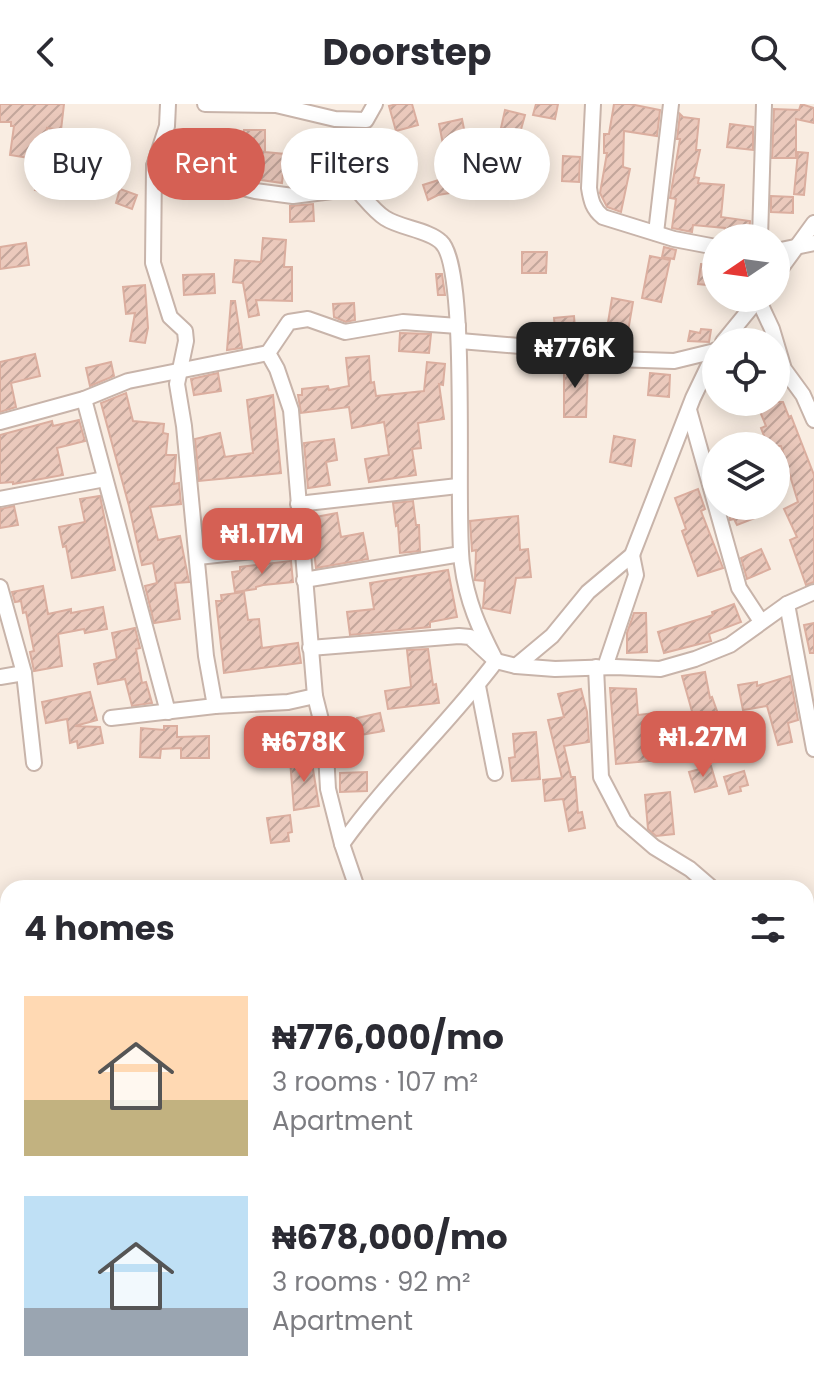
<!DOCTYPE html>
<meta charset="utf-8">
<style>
body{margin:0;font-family:Poppins,sans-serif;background:#f7f7f7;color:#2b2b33;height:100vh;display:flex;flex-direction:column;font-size:30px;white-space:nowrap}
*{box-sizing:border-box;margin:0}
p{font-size:26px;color:#7c7c81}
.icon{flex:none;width:44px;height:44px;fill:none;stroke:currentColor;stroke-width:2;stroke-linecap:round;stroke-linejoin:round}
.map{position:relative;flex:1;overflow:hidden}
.side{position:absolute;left:0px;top:776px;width:814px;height:514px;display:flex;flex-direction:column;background:#fff;border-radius:24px 24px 0 0;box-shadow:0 4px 20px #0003}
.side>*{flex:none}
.banner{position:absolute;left:24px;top:24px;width:766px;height:72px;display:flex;gap:16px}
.needle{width:52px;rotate:257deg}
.controls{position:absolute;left:702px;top:120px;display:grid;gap:16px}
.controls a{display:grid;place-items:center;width:88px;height:88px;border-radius:50%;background:#fff;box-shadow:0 4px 20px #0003;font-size:40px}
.price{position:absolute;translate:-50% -68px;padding:0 18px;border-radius:16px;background:#d56054;color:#fff;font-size:26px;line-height:52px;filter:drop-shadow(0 2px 4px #0008)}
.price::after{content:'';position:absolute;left:50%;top:48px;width:24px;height:18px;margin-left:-12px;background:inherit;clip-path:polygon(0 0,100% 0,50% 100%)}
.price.on{background:#222;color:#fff}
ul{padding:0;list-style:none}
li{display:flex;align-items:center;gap:24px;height:200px;padding:0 24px}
li span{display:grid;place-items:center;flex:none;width:224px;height:160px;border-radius:0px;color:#555}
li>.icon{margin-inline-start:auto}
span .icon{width:96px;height:96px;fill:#fffc;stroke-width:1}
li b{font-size:34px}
h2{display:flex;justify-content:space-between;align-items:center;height:96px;padding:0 24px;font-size:34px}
.chip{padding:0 28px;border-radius:36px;background:#fff;box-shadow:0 4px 20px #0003;font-size:28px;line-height:72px}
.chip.on{background:#d56054;color:#fff}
header{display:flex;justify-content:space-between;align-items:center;height:104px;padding:0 24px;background:#fff;font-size:36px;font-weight:700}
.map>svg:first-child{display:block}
.building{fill:url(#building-hatch);stroke:#dbae9f;stroke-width:2}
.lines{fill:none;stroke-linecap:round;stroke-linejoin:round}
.minor-casing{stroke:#c8b4aa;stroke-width:18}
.minor{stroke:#fff;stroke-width:14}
</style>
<header><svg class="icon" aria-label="back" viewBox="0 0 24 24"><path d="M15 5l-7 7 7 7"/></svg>Doorstep<svg class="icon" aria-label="search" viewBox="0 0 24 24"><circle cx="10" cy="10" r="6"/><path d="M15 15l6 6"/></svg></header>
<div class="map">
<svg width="814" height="1289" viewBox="0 0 814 1289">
<defs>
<pattern id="building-hatch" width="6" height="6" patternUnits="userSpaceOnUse" patternTransform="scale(2)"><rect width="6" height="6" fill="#ebc9bc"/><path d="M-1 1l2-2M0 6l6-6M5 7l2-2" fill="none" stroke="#c3a69b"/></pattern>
</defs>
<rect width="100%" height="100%" fill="#f9ede2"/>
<!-- building -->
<g class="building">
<path d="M0 0H64L61 26 47 24 42 56 10 51 14 22H11V18H0Z"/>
<path d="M397 0H412L418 21 396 27 389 2Z"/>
<path d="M536 0H558L555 15 533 11Z"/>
<path d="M614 0H630L660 6 657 32 624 27 623 63 630 65 621 108 607 103 600 89 607 49H604V30H609Z"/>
<path d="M801 0 814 4V19L796 15V54H772L774 5 799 6Z"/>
<path d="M505 6 525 11 520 29 501 24Z"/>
<path d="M680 10 683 13 699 15 696 46H700L694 73 699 74 698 79 724 81 721 113 750 117 749 134H724L725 124 693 121 692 128 672 124 676 95 670 94 680 35H677Z"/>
<path d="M462 15 466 35 443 40 439 20Z"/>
<path d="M730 20 753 23V46L727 43Z"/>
<path d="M244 26H265V48L285 50 282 79 241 73Z"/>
<path d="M798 48 808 49 804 91 794 90Z"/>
<path d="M563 52 580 53 579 78 562 77Z"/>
<path d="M40 64 58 68 54 90 35 86Z"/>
<path d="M471 67 474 85 438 91 428 96 423 81 445 74 444 71Z"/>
<path d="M120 85 137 91 132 105 116 99Z"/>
<path d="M771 92 793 93V109L771 108Z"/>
<path d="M313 100 314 117 290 118V102Z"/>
<path d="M263 134 286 136 284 163H292V197L256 196 259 211 249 213 243 179 233 178 235 156 261 158Z"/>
<path d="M26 139 29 161 0 165V143Z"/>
<path d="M664 143 676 146 674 155 662 153Z"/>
<path d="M522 148H547L546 169H522Z"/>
<path d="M650 152 670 156 661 198 642 194Z"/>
<path d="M701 160 716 162V182L698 180Z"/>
<path d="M214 170 215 189 184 191 183 171Z"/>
<path d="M436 170H442L445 191H438Z"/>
<path d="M145 181 148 224 145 239 130 237 135 209 126 210 123 183Z"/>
<path d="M612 194 633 198 625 245 604 243Z"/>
<path d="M231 197H235L242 244 227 246Z"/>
<path d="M354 199 355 216 346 218 334 213 333 200Z"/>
<path d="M574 212 576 236H556L554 214Z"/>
<path d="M701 225 711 226 709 238 688 237 690 227 700 229Z"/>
<path d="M400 229 431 230 429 249 399 247Z"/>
<path d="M35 250 40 272 11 279 16 303 0 308V258Z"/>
<path d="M369 252 371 279 374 278 376 292 424 287 427 258 445 260 443 281 439 280 444 315 418 319 421 344 412 345 416 371 369 378 365 355 389 351 384 318 352 324 349 303 301 309 298 291H302V285L328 282 329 286 349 282 346 254Z"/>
<path d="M111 258 114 272 90 282 86 264Z"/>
<path d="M564 260 588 261 586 313H564Z"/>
<path d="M218 269 221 287 194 291 191 275Z"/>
<path d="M650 269 670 271 669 293 648 291Z"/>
<path d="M126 289 133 317 164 320 163 329 168 330 166 351H176L174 380 179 379 181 400 150 403 158 436 180 432 189 478 175 479 180 515 154 519 145 482 157 479 153 459 142 461 129 402 101 299Z"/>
<path d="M273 291 281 369 199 377 195 335 220 329 225 353 253 349 247 296Z"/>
<path d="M756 298H783L789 313 791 312 814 371V478L806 481 790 436 797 433 784 405 798 398 781 342H768L761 324 766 322Z"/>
<path d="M79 316 85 337 57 344 63 371 13 380V378L0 379V331L52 317 53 322Z"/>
<path d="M614 332 635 336 631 362 610 358Z"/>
<path d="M334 335 337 356 326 358 330 381 308 384 304 339Z"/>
<path d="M698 385 705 405 701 407 723 464 698 472 682 427 686 425 675 394Z"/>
<path d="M100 392 115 466 72 474 66 442 63 443 59 423 85 418 80 395Z"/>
<path d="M413 397 416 421H419L420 447 400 449 398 421 396 422 393 399Z"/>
<path d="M14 402 18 421 0 424V405Z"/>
<path d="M729 402H750L755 414 737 421 734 415 730 416Z"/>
<path d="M337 409 341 433 363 429 368 455 316 464 310 414Z"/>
<path d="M231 412 236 438 219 441 218 433 213 435 209 419 215 418 214 415Z"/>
<path d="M518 412 520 446 528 445 531 473 516 474 510 509 483 504 485 477 475 476 476 446 472 447 470 417Z"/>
<path d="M761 445 770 465 747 475 741 454Z"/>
<path d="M291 457 293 478 263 481 256 483V485L235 488 232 468 240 467V463Z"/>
<path d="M448 466 457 513 430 518V523L350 531 347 508 374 505 370 479Z"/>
<path d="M43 482 48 510 71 505V509L103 503 107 525 85 529 84 525 58 530 62 562 34 567 30 548 34 547 26 508 23 509 21 497 15 498 12 488Z"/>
<path d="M244 488 248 516 259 515 262 544 298 539 301 559 224 569 216 497H222L221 491Z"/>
<path d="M734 500 741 518 709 530 711 537 664 549 658 528 713 511 712 508Z"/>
<path d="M634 509H646L647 548 627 549V529Z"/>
<path d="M814 519V549H810L804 521Z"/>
<path d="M135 524 140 544 136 545 142 579 146 578 152 599 132 602 125 575 98 580 94 560 117 555 112 529Z"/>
<path d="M428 545 433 581 436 580 439 599 388 605 385 587 411 583 407 546Z"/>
<path d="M705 568 710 594 712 593 718 610 695 618 682 572Z"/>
<path d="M790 572 798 616 788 619 792 638 778 641 767 602 743 606 738 581 757 578V582Z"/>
<path d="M610 584 636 585 638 611 663 608 664 622 674 621 676 633 668 634 671 655 616 660Z"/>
<path d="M581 585 587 608 589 638 564 642 571 673H575L578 709 582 708 585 724 569 727 563 695 545 697 543 676 562 674 548 616 564 613 558 590Z"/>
<path d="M90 588 97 616 75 622 100 623 103 639 78 644 77 637 70 639 67 615 46 619 42 598Z"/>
<path d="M380 609 384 627 360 631 357 614Z"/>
<path d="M738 615 743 637 722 641 717 619Z"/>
<path d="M164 622H177V633L209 632V654H181V644L161 645 160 654 140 653 141 624 164 626Z"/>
<path d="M536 628 540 675 512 677 509 654 515 653 513 630Z"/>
<path d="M311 653 319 702 294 706 290 656Z"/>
<path d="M711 662 717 682 695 688 689 668Z"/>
<path d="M744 667 748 681 740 683 741 687 729 690 724 673Z"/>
<path d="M367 668V687L340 688V669Z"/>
<path d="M670 688 674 730 656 732 648 725 645 691Z"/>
<path d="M290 711 292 728 288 729 289 737 271 739 267 714Z"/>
</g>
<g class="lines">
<defs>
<g id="minor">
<path d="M168 0 167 22 154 62 153 159 170 213 185 227 186 237 177 280 184 322 206 552 215 602 288 598 315 592"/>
<path d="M205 0 276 1 335 15 366 16 375 0"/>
<path d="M593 0 589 84C591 97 593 105 603 113L674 135 716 143"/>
<path d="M154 62 255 87 293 92 355 84C364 93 374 107 385 114 400 124 429 126 441 138 470 164 455 407 462 460 467 498 479 524 496 557 448 621 388 675 342 740"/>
<path d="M656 129 671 0"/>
<path d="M760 134 764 0"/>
<path d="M776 147 814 139"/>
<path d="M776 171 814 119"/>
<path d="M758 195 772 225 784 265 803 291 814 316"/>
<path d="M460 237 544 244 614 255 674 257 715 247"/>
<path d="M723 238 759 194"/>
<path d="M84 295 168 608"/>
<path d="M689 306 739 484 760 516"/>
<path d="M0 318 84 295 128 277 268 249"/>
<path d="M0 395 105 375"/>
<path d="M298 400 458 382"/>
<path d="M198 453 301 442"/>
<path d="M304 476 461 450"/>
<path d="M0 483 24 569 34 659"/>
<path d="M787 500 814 645"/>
<path d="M310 544 459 532 470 533 496 557 516 562 555 565 615 563 660 565 695 555 730 541 787 500 814 488"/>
<path d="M516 562 552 532 588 488 632 451 693 294 716 246"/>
<path d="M596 563 601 673 624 717 654 743 690 765 712 784"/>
<path d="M605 563 636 471 632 451"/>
<path d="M0 573 24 569"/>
<path d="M478 582 495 669"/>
<path d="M111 614 215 602"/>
<path d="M357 784 342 740 328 685 325 632 315 592 291 306 277 265 268 249 289 218 308 215 345 228 403 218 458 222"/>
<path d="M806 873 814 874"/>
<path d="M806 951 814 950"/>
<path d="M806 1075 814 1103"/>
<path d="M806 1201 814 1198"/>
<path d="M218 1282 224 1289"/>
<path d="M53 1289 61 1282"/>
<path d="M583 1289 589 1282"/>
</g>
</defs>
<!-- minor casing -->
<use href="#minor" class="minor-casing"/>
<!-- minor -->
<use href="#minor" class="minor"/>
</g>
</svg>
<div class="controls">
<a><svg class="needle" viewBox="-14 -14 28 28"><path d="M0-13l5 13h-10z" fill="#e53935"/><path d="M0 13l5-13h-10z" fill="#7c7c81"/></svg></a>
<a><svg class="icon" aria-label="locate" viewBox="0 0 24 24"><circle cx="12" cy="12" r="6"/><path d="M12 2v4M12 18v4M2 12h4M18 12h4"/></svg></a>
<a><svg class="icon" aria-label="layers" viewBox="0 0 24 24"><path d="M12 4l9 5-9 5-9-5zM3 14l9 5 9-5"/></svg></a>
</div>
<b class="price on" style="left:575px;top:286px">₦776K</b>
<b class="price" style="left:262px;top:472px">₦1.17M</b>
<b class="price" style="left:703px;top:675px">₦1.27M</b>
<b class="price" style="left:304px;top:680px">₦678K</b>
<div class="banner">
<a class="chip">Buy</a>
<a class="chip on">Rent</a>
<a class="chip">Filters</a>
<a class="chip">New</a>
</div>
<section class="side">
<h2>4 homes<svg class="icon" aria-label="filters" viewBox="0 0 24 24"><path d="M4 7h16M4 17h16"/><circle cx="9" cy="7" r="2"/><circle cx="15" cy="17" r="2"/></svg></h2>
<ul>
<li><span style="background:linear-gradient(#ffd9b3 65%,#c2b280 0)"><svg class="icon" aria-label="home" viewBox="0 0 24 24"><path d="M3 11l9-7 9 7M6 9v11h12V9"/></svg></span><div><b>₦776,000/mo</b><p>3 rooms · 107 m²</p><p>Apartment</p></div></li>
<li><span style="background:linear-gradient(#bfe0f5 70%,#9aa5b1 0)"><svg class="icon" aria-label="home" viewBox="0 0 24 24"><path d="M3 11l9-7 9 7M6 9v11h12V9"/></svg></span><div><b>₦678,000/mo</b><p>3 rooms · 92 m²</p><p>Apartment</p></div></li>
</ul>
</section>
</div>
